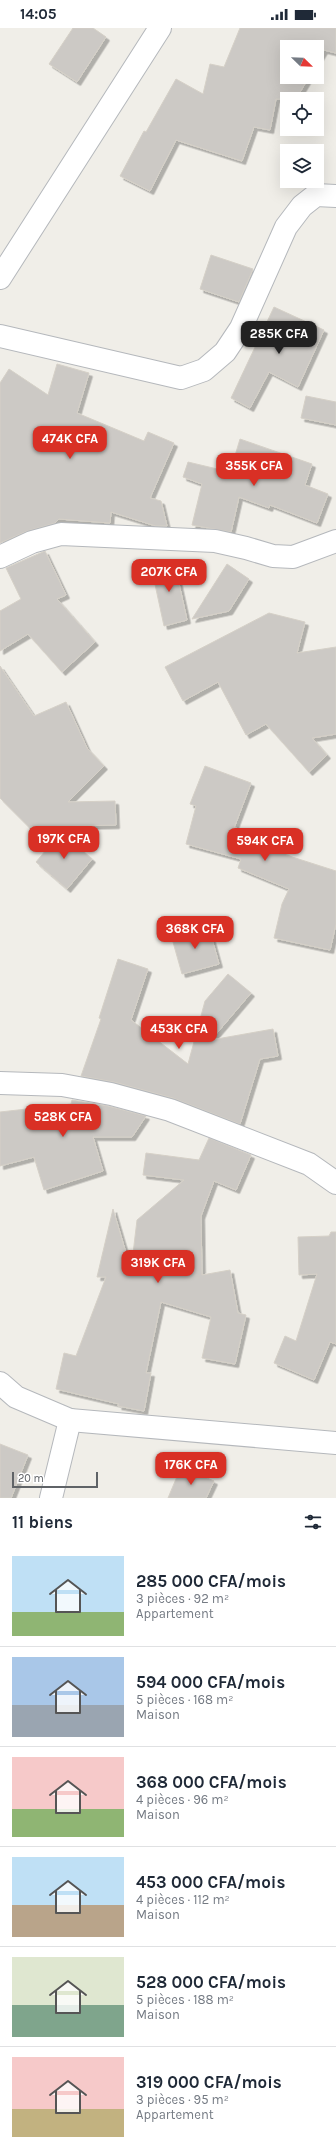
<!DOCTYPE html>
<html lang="fr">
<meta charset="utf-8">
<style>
body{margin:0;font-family:Karla,sans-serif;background:#f6f6f7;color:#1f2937;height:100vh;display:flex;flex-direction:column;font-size:15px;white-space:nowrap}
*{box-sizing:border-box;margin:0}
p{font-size:13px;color:#747a83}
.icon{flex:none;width:22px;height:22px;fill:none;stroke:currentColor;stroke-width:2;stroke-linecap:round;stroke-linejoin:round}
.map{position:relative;height:1470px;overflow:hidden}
.side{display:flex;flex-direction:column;background:#fff;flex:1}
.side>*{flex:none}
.needle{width:26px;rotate:113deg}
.buttons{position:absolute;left:280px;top:12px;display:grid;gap:8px}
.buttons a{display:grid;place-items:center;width:44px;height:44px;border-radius:0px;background:#fff;box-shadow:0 4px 16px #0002;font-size:20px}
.scale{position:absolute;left:12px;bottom:10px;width:86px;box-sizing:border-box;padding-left:4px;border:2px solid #5f6367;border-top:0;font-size:11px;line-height:14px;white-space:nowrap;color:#5f6367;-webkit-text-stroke:3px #fff;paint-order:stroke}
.price{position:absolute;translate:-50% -34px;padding:0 9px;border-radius:8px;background:#d93025;color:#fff;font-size:13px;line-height:26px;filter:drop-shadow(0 1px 2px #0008)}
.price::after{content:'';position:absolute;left:50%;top:24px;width:12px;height:9px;margin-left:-6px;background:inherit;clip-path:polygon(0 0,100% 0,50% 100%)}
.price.on{background:#222;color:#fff}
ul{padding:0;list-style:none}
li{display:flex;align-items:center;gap:12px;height:100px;padding:0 12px}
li+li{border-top:1px solid #e0e1e3}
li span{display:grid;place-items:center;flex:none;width:112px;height:80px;border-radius:0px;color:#555}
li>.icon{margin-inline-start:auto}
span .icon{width:48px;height:48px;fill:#fffc;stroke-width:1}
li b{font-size:17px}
h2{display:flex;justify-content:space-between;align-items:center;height:48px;padding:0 12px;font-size:17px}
.status{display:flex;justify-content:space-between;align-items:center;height:28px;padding:0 20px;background:#fff;direction:ltr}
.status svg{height:11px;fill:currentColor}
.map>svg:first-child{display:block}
.building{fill:#ccc9c5;stroke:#d5d0c7;filter:url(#shadow)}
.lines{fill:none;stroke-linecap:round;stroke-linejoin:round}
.minor-casing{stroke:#b5b8bc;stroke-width:24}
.tertiary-casing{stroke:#b5b8bc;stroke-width:24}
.minor{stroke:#fff;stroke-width:22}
.tertiary{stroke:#fff;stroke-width:22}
</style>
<div class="status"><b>14:05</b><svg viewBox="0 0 49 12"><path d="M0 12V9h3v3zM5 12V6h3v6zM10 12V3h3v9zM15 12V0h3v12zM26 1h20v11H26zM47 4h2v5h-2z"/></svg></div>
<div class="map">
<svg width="336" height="1470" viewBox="0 0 336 1470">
<defs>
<filter id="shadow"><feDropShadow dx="3.5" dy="3.5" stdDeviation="0" flood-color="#0004"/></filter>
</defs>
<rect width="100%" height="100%" fill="#f0eee8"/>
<!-- building -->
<g class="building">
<path d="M73 0H93L106 9 77 54 49 36Z"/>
<path d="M240 0H336V25L324 22 317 34V19H287V49H309L296 71H276L270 102 254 99 242 133 176 112 150 163 120 148 144 103 146 104 176 51 203 66 210 36 224 39Z"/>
<path d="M211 227 253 241 239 274 200 261Z"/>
<path d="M274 279 324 302 298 359 269 344 250 380 231 370Z"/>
<path d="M57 336 89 345 77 385 144 413 148 404 174 415 150 470 161 473 167 498H156L111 484 110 495 59 491 55 495 27 503 0 515V355L9 341 48 367Z"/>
<path d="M306 368 336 374V397L301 390Z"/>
<path d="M240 411 312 436 305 457 328 466 317 495 270 477 269 480 239 469 231 504 192 497 202 456 183 449 188 434 230 444Z"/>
<path d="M45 523 66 567 57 571 95 614 62 644 28 606 0 623V583L21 571 6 540Z"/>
<path d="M174 533 187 592 164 598 151 538Z"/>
<path d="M227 536 249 551 229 583 192 591Z"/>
<path d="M269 585 305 594 297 625 336 619V706L312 710 327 727 309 744 266 696 246 707 218 654 183 673 165 639Z"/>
<path d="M0 638 34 688 66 674 87 720 104 738 68 774 115 773 116 797 29 799 0 770Z"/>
<path d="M205 738 251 755 234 800 240 801 238 806 287 825 286 827 336 843V896L330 922 274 910 282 876 289 861 238 840 241 831 186 816 196 778 190 776Z"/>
<path d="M61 804 92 831 67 861 36 834Z"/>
<path d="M208 897 219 936 182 946 171 907Z"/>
<path d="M118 931 148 941 131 992 188 1036 205 973 228 946 251 965 211 1012 273 1001 278 1028 260 1031 240 1096 173 1070 114 1054 81 1048 101 991 99 990Z"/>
<path d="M72 1072 108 1078 146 1088 132 1109H93L103 1143 44 1162 34 1129 0 1138V1084L71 1076Z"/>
<path d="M209 1110 251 1127 236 1162 214 1153 201 1188 202 1247 230 1242 238 1285 246 1287 235 1336 202 1330 211 1289 161 1274 146 1345H151L144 1383 118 1378 119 1376 56 1361 64 1325 76 1328 106 1249H97L113 1181 131 1242 137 1192 184 1152 143 1147 146 1125 199 1132Z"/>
<path d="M331 1204H336V1316L330 1314 314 1352 274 1335 285 1308 296 1313 317 1246 299 1247 298 1209 329 1208Z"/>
<path d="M0 1416 28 1427 11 1470H0Z"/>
<path d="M181 1439 214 1453 206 1470H168Z"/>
</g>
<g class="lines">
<defs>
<g id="minor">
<path d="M0 308 181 350 204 342 225 324 241 300 286 199 302 178 316 167 336 168"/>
<path d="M0 529 32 514 61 506 215 513 246 520 273 528 293 529 336 513"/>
<path d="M0 1055 62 1057 111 1066 170 1082 309 1136 336 1155"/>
<path d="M0 1355 16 1369 70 1392 336 1415"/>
<path d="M51 1470 70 1392"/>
</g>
<path id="tertiary" d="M0 250 160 0"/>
</defs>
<!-- minor casing -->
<use href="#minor" class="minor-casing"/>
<!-- tertiary casing -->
<use href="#tertiary" class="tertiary-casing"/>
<!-- minor -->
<use href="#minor" class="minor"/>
<!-- tertiary -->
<use href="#tertiary" class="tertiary"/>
</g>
</svg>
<div class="buttons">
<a><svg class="needle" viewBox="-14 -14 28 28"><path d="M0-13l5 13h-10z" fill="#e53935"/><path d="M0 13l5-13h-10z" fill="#747a83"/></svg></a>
<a><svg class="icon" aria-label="locate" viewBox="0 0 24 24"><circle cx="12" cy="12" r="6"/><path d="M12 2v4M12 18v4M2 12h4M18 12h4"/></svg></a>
<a><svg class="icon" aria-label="layers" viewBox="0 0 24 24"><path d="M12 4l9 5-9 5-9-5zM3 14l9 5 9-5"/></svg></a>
</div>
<div class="scale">20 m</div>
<b class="price on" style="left:279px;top:327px">285K CFA</b>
<b class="price" style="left:70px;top:432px">474K CFA</b>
<b class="price" style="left:254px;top:459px">355K CFA</b>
<b class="price" style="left:169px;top:565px">207K CFA</b>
<b class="price" style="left:64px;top:832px">197K CFA</b>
<b class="price" style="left:265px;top:834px">594K CFA</b>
<b class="price" style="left:195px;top:922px">368K CFA</b>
<b class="price" style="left:179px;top:1022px">453K CFA</b>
<b class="price" style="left:63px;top:1110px">528K CFA</b>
<b class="price" style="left:158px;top:1256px">319K CFA</b>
<b class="price" style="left:191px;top:1458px">176K CFA</b>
</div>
<section class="side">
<h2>11 biens<svg class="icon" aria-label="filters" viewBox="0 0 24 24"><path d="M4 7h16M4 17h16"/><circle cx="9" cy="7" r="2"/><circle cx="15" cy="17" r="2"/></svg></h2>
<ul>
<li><span style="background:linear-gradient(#bfe0f5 70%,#8fb573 0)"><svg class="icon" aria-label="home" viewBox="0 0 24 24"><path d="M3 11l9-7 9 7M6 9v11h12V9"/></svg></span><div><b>285 000 CFA/mois</b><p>3 pièces · 92 m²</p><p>Appartement</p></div></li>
<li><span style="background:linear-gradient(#a9c7e8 60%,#9aa5b1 0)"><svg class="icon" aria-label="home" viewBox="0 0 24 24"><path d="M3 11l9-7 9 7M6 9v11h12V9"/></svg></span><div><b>594 000 CFA/mois</b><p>5 pièces · 168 m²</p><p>Maison</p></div></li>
<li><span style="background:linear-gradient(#f6c9c9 65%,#8fb573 0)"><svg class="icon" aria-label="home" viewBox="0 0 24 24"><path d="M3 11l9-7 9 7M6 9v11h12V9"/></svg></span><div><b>368 000 CFA/mois</b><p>4 pièces · 96 m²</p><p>Maison</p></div></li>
<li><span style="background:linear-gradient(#bfe0f5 60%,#b9a48a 0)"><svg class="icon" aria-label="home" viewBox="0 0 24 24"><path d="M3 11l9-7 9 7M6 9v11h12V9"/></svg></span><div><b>453 000 CFA/mois</b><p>4 pièces · 112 m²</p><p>Maison</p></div></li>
<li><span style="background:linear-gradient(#dfe7d0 60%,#7fa58c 0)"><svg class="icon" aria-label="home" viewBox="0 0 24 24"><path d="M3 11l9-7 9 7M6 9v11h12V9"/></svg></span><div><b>528 000 CFA/mois</b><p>5 pièces · 188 m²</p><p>Maison</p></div></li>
<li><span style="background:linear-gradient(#f6c9c9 65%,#c2b280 0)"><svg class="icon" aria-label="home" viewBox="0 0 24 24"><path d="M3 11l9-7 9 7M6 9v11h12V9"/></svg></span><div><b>319 000 CFA/mois</b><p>3 pièces · 95 m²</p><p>Appartement</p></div></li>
</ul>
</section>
